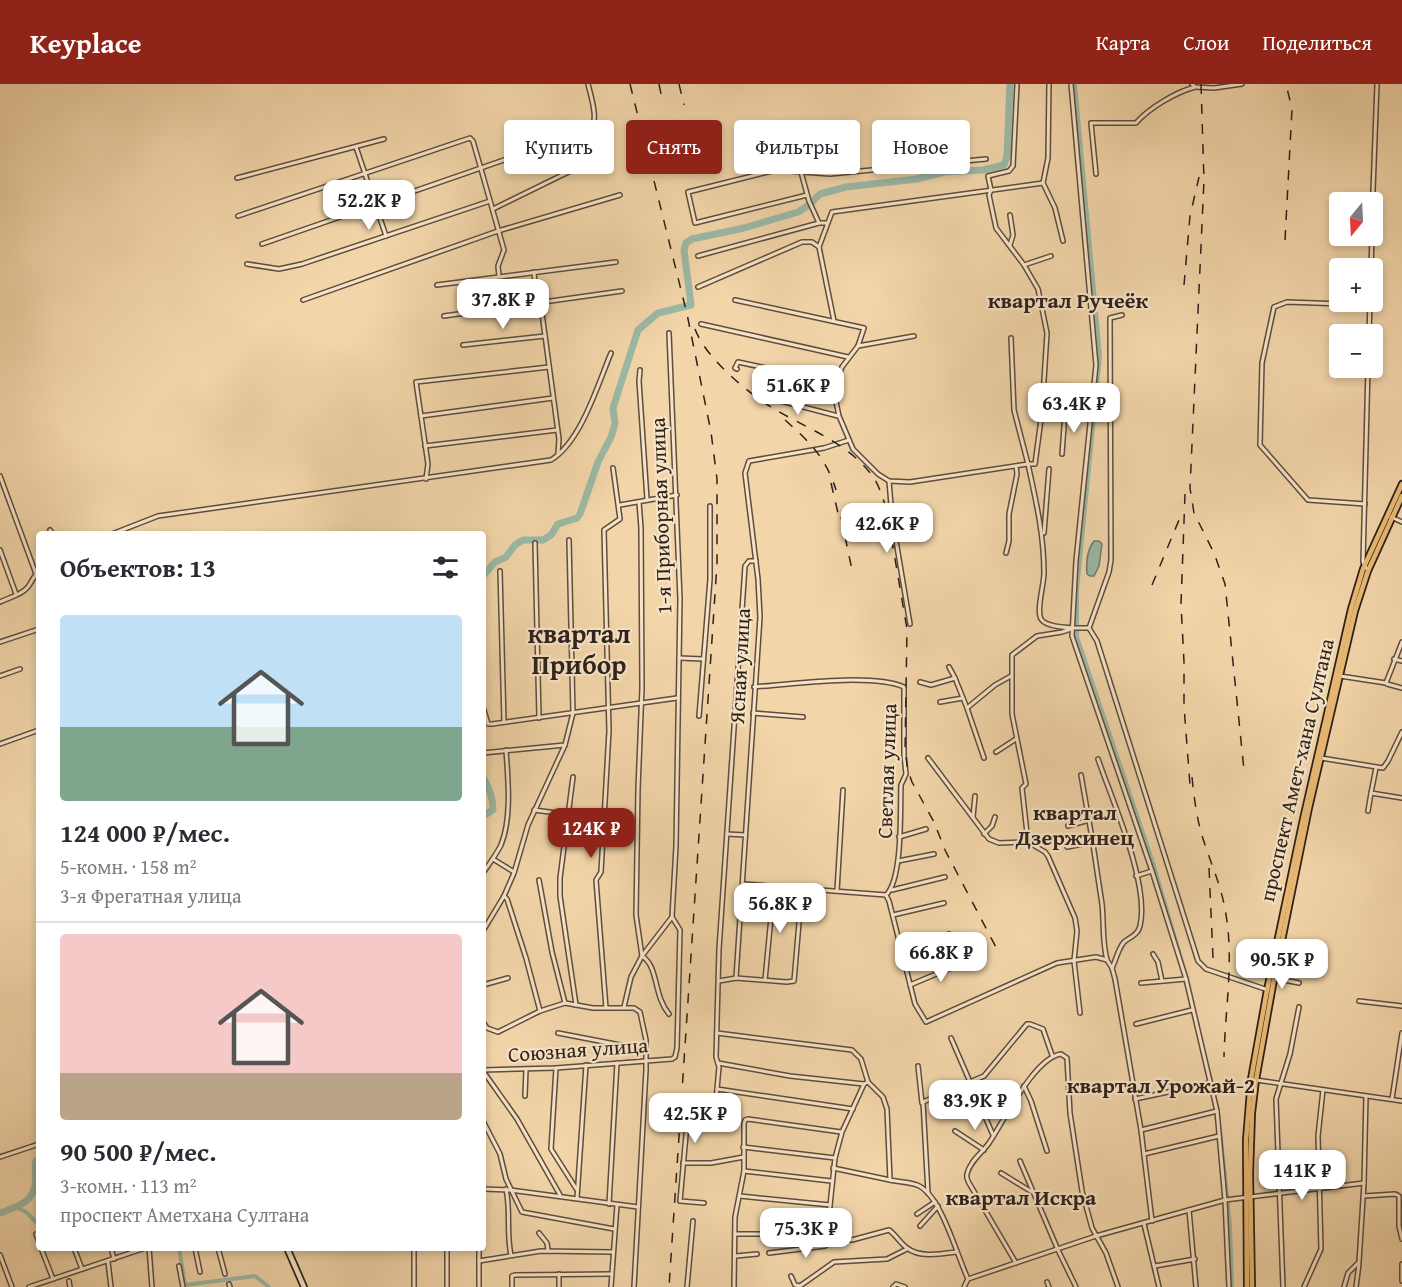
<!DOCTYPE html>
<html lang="ru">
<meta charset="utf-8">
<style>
body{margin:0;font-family:"Gentium Book Plus",serif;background:#f2f2f3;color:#2b2b33;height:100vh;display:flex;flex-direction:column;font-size:22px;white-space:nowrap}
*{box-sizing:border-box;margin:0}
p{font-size:20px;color:#7c7c81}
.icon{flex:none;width:33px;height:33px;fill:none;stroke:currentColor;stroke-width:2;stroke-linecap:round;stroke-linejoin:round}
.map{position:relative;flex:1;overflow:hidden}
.panel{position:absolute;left:36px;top:447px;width:450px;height:720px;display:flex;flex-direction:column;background:#fff;border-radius:6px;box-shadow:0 3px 9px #0003}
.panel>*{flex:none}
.guide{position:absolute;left:504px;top:36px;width:570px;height:54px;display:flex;gap:12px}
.needle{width:39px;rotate:198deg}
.buttons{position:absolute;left:1329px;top:108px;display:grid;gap:12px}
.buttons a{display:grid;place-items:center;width:54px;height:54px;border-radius:6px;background:#fff;box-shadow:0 3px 9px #0003;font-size:30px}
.price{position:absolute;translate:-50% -51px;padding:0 14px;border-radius:12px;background:#fff;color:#222;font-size:20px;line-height:39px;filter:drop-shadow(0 2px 3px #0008)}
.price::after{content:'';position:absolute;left:50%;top:36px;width:18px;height:14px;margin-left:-9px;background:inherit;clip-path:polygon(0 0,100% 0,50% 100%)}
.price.selected{background:#8f2418;color:#fff}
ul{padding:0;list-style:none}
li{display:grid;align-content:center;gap:12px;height:318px;padding:0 24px}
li+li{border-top:2px solid #e1e1e2}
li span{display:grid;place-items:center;height:186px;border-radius:6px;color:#555}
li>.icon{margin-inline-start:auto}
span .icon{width:108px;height:108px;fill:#fffc;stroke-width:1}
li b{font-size:26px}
h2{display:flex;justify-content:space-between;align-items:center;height:72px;padding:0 24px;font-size:26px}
.tag{padding:0 21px;border-radius:6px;background:#fff;box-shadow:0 3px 9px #0003;font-size:21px;line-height:54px}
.tag.selected{background:#8f2418;color:#fff}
header{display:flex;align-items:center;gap:36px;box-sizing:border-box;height:84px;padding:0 30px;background:#8f2418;color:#fff}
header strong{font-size:28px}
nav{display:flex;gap:33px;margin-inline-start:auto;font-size:21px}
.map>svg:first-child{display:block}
.water{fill:#9bb9a7;stroke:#6f7c6f;stroke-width:1.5}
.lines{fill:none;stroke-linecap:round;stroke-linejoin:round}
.canal{stroke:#9bb9a7;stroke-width:4}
.river{stroke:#9bb9a7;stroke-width:7}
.street-casing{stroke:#5e4d3e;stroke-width:6}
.secondary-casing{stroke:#2d201b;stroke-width:8}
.primary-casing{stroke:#2d201b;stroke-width:8}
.street{stroke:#f7e4c7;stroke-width:3}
.secondary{stroke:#f7e4c7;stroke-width:4.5}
.primary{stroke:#e9ba74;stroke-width:4.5}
.rail{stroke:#2d201b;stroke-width:1.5;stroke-dasharray:10 10;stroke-linecap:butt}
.labels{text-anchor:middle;stroke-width:4.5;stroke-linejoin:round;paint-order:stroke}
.street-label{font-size:21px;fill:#2d201b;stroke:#f7e4c7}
.neighbourhood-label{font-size:22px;font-weight:bold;fill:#2d201b;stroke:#f7e4c7}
.district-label{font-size:27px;font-weight:bold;fill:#2d201b;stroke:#f7e4c7}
</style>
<header>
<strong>Keyplace</strong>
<nav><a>Карта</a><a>Слои</a><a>Поделиться</a></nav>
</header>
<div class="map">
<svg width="1402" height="1203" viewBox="0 0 1402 1203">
<rect width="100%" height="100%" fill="#f2d5a9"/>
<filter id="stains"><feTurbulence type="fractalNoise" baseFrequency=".00333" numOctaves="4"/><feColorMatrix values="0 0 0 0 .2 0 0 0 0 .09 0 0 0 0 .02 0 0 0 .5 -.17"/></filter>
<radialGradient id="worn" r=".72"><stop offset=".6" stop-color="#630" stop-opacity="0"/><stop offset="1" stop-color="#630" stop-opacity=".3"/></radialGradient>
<!-- water -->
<path class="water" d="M1094 457H1099L1102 460 1099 482 1094 492H1090L1087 490C1086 479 1087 466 1094 457Z"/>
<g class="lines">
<!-- canal -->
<g class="canal">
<path d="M1075 0 1100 272 1077 506V553L1154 782 1187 895"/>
<path d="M1211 995 1218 1029"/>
<path d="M1220 1045 1230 1141 1232 1203"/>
<path d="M16 1123 26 1128 39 1141"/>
<path d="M179 1164 185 1201 255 1192 269 1203"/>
</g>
<!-- river -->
<g class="river">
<path d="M483 492 495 478 506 473 515 461 523 456H543L551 451 558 440 577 434 580 430 598 378 611 353 615 340 613 324 638 246 658 229 691 221 684 166 686 159 692 155 744 144 798 128 809 121 820 110 846 103 917 95 944 88 983 86 1004 81 1007 72 1010 0"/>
<path d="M483 693C489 704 493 713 493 726L483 732"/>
<path d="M0 1129C15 1123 32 1120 35 1101 37 1093 34 1085 36 1077L39 1076"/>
</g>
<defs>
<g id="street">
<path d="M1049 0 1048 74 1043 99 1055 124 1063 157"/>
<path d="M1071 0 1096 281 1076 477 1072 552 1152 787 1186 895 1217 1027 1225 1116 1229 1203"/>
<path d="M1192 0 1195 3 1214 4 1242 0"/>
<path d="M356 63 386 152"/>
<path d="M801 88 809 117 819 139"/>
<path d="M1096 90 1091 39H1136C1149 24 1176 8 1195 3"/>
<path d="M237 94 384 55"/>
<path d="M807 111 695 139 688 108 776 86 830 90 986 75"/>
<path d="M493 125 597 74"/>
<path d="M1010 131 1013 151 1010 161"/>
<path d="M238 132 470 54 473 57 504 166 498 182 499 192"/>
<path d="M1372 133 1377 0"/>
<path d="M262 160 521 70 589 48C600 38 591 13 588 0"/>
<path d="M698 172 819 139H827"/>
<path d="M247 180 279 185 302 180 490 117"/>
<path d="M1024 181 1051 172"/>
<path d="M1371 184 1372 152"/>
<path d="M534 188 536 212 541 222 559 355 558 370"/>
<path d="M437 201 616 178"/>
<path d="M698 203 802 158H812L819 163"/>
<path d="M303 216 498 147 620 111"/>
<path d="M735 216 864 244 858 262 842 283 836 299 835 313 839 332 853 365 878 390 889 397 910 398 1028 380C1036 417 1044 451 1044 489 1044 501 1036 526 1041 535 1047 545 1078 544 1089 544"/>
<path d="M1122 231 1110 234 1111 476 1109 488 1089 544 1097 557 1198 877 1206 885 1268 906"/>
<path d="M444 232 622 207"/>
<path d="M834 237 819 163 832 128 1043 99"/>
<path d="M701 240 848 273"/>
<path d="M669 249 680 515 676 762 672 833"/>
<path d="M1369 250 1370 218"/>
<path d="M1011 254 1014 326 1028 380H1035L1042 328 1047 249 1038 205 1024 181 996 144 989 111 991 106 988 92 1009 87 1013 82 1017 0"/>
<path d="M463 261 545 252"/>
<path d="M858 262 914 252"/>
<path d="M737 285 735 284 738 278 836 299"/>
<path d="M640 286 639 297 647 415"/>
<path d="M761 312 838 332"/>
<path d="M1042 328 1090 330"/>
<path d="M421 332 553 314"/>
<path d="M425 362 557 346"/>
<path d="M1062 370 1065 329"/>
<path d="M0 392 36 490"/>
<path d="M426 395 428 380 416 298 549 283"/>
<path d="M889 397 892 433 910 540"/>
<path d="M639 418 641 444 642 604 638 705 636 831 642 872C659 883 653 911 669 930"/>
<path d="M1365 420 1308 416 1260 361 1262 279 1274 223 1287 218 1370 221"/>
<path d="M620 421 677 411"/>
<path d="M1391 433 1402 438"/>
<path d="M50 446 53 450"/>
<path d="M1044 449 1049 385"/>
<path d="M112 450 158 432 551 376C581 358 598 300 611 269"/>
<path d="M535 459 539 634"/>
<path d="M0 466 16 510"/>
<path d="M1006 469 1009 457V430L1017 390 1016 382"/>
<path d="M500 487 504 638"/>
<path d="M1368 487 1363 478 1368 284"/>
<path d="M0 518C8 514 21 511 27 504 32 499 32 493 39 488"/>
<path d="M1071 545 1062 548 1037 552 1012 571V630L1026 700 1022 704 1028 758 1045 768 1048 772 1075 834 1077 847 1074 877 1080 929"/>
<path d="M0 558 39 545"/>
<path d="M679 574 703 575"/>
<path d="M1394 575 1402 577"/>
<path d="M949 583 955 594 967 624"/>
<path d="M0 592 20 585"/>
<path d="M1340 592 1386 599 1402 558"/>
<path d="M920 598 931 601 955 594"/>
<path d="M1387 600 1402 604"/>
<path d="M754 603C791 600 872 589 904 603V671L906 690 901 701C900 726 903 795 886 811"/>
<path d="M940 618 963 614"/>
<path d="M483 623 488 640H492L677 614"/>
<path d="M753 629 803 633"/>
<path d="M699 632 710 495V422"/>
<path d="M0 660 39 646"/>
<path d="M996 668 1016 655"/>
<path d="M483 669 565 661"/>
<path d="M928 674 989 755 999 759 1028 758"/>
<path d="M984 674 967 624 995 601 1011 592"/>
<path d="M1321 674 1383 684 1388 677 1402 648"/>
<path d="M1098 675C1112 716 1150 800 1140 842 1138 851 1130 853 1124 858 1118 865 1116 876 1112 884"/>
<path d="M1376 684 1371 709 1402 714"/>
<path d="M1081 691C1089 734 1096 777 1102 820 1104 839 1102 857 1107 876"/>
<path d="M573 693 560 794V812L576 921"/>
<path d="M534 726 603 735"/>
<path d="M1368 727 1371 709"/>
<path d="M973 733 975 712"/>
<path d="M1068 742 1089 736"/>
<path d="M727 750 745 751"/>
<path d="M984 750 992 742 995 733"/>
<path d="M899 753 926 745"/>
<path d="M1067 763 1093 758"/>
<path d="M493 775 514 788"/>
<path d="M898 777 934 770"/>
<path d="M483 789C489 780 496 771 501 761 512 734 508 694 506 666"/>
<path d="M1136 792 1152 787"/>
<path d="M539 796 552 868 565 919"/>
<path d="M743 800 886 811 889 817 915 920 926 938 1057 879 1096 873 1107 876 1112 884 1115 895 1141 1046 1152 1137"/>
<path d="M892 806 945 793"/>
<path d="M837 807 843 706"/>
<path d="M504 812 507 815 526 874 540 927"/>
<path d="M893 831 944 819"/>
<path d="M483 847 504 812 514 789 528 741 565 661 573 629 569 456"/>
<path d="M902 868 928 859 949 850"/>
<path d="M1153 870 1158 878 1162 897"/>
<path d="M736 894 760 533 758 495 745 389 749 377 824 364 849 356"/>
<path d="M1274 894 1299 899"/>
<path d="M765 896 774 802"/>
<path d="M719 897 736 894 787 898 794 897 802 804"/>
<path d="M1141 899 1186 895"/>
<path d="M483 901 508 894"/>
<path d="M910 901 965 878"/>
<path d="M1359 917 1402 922"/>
<path d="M624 923 631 893 642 872 672 833"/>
<path d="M606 924 596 796 601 788 609 647 604 446 620 435 613 384"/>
<path d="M483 938 487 944 498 948 540 927 565 919 593 924H634L640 928 646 956V986L634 1203"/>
<path d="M1136 940 1192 926"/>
<path d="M558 949 646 966"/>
<path d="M717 949 852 966 861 975 868 998 883 1013 887 1025 890 1096C899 1098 909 1098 917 1101 941 1110 957 1172 968 1195"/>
<path d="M951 954 993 1051"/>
<path d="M718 979 790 992 864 1000"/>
<path d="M918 982 922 1019"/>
<path d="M556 984 551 1065 577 1106"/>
<path d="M483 986 556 984 672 975 675 973 677 964 680 846 672 833"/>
<path d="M483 987 517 1035 560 1111"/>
<path d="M1256 996 1402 1017"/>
<path d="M868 998 864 1000 842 1048 835 1074 827 1150 836 1156H852L889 1146C896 1151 900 1159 907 1164 920 1174 941 1170 956 1168"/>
<path d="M1024 1002 1031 1017 1047 1067"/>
<path d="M717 1005 853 1025"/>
<path d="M525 1012 526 985"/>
<path d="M1135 1015 1210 999"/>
<path d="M1392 1015 1402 949"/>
<path d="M715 1027 719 983 716 973 719 865 745 482 749 477H756"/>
<path d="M483 1037 500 1070 506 1095 522 1128 614 1145"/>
<path d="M687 1040 680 1117 704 1119"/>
<path d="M1141 1046 1217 1027"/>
<path d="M955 1047 984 1066"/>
<path d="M743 1063 835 1074"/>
<path d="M1144 1070 1219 1052"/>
<path d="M0 1073 39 1060"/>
<path d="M1020 1077 1058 1166 1076 1203"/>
<path d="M683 1079H711L744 1073"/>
<path d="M833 1084 890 1096"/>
<path d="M744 1087 831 1097"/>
<path d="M1001 1089 1032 1108"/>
<path d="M483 1105 510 1106 638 1123"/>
<path d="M506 1105C511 1127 506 1149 511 1171"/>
<path d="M928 1109 923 1018 984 992 1027 940H1030L1043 945 1052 971"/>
<path d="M740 1112 830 1121"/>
<path d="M1364 1112 1395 1110 1399 1112V1142L1402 1155"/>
<path d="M577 1114 586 981"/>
<path d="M609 1120 617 979"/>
<path d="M1189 1126 1196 1203"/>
<path d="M917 1130 935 1118"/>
<path d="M1144 1140 1159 1203"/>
<path d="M920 1142 938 1122"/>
<path d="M539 1149 547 1159 548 1166"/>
<path d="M36 1150 39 1158"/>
<path d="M736 1150H827"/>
<path d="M41 1164 53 1195"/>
<path d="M74 1164 82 1185"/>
<path d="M111 1164 114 1175"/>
<path d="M149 1164 152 1203"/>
<path d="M195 1164 200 1188"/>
<path d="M218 1164 225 1190"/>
<path d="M447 1164V1203"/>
<path d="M479 1164V1203"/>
<path d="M769 1169 825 1162 834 1156"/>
<path d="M0 1171 12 1203"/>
<path d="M736 1172 757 1170"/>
<path d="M479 1177 541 1167 612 1168"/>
<path d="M108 1178 111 1203"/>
<path d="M1016 1179 969 1099C967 1095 966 1094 967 1090 970 1077 982 1069 989 1059 1004 1037 1034 974 1061 970L1067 974 1070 1029 1082 1107 1092 1144 1106 1169 1118 1203"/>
<path d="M1402 1180V1197"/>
<path d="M179 1182 183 1203"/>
<path d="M1155 1182 1195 1175"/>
<path d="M559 1190V1203"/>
<path d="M791 1192 795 1201 800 1202 834 1178 887 1175 907 1165"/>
<path d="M69 1197 70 1203"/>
<path d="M1047 1198 1049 1203"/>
<path d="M229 1200 230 1203"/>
<path d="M29 1203 145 1164"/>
<path d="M414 1203V1164"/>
<path d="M512 1203V1192L515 1191 612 1190"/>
<path d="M611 1203 617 1121"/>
<path d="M687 1203 693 1137"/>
<path d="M734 1203 735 1133 744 1087V1040L745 1036 748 1035 841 1048"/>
<path d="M893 1203 896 1200 905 1203"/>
<path d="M964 1203 968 1195 1096 1152 1225 1116 1364 1099"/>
<path d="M1283 1203 1276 1015 1290 970 1299 923"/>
<path d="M1304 1203 1321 1165 1318 1052 1323 1006"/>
<path d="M1344 1203 1348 1189 1359 1178 1364 1099 1366 1012"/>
<path d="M1356 1203 1359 1180"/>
</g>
<path id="secondary" d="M287 1164 304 1203"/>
<g id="primary">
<path d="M1247 1203 1246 1056 1251 995 1267 906 1303 735 1351 525 1363 485 1402 400"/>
<path d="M1252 1203 1250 1089 1252 1029 1256 996 1273 901 1309 724 1355 527 1368 487 1402 412"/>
</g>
</defs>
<!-- street casing -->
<use href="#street" class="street-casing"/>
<!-- secondary casing -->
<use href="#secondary" class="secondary-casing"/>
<!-- primary casing -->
<use href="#primary" class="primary-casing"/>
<!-- street -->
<use href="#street" class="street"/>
<!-- secondary -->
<use href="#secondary" class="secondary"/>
<!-- primary -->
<use href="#primary" class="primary"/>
<!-- rail -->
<g class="rail">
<path d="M630 0 687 230 711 348 717 395V480L669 1203"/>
<path d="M659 0 663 19"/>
<path d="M679 0 684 21"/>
<path d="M1201 0 1204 96 1190 404 1194 429 1214 469 1225 500 1244 686"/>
<path d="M1285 156 1292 25 1286 0"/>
<path d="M1184 201 1190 132 1199 93"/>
<path d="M695 245C706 275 749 310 776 326 810 346 850 360 874 394 880 404 884 417 887 428L907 545 905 667 908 687 912 698 934 738 945 766 999 869"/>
<path d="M785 336C810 358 826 374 836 406"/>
<path d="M831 399 838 429"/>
<path d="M1185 410 1181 520 1184 578V622L1190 701"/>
<path d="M841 433 852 486"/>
<path d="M1152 501 1179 436"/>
<path d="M1192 693C1194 712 1196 730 1201 748 1209 776 1222 802 1226 831 1234 878 1225 926 1224 973"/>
<path d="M1209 784 1213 874"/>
</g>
</g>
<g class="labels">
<!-- street labels -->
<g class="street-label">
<text transform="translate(661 432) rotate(-92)" y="7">1-я Приборная улица</text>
<text transform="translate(740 582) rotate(-87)" y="7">Ясная улица</text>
<text transform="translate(1297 686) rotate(-77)" y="7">проспект Амет-хана Султана</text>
<text transform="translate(887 687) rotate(-88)" y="7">Светлая улица</text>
<text transform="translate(578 966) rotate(-4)" y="7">Союзная улица</text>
</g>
<!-- neighbourhood labels -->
<g class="neighbourhood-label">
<text x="1068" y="224">квартал Ручеёк</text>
<text x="1075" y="736">квартал<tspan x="1075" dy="25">Дзержинец</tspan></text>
<text x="1161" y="1009">квартал Урожай-2</text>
<text x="1021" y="1121">квартал Искра</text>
</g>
<!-- district labels -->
<g class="district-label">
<text x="579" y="559">квартал<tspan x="579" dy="31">Прибор</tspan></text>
</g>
</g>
<rect width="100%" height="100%" filter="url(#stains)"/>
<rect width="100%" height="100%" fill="url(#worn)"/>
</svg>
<div class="buttons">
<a><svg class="needle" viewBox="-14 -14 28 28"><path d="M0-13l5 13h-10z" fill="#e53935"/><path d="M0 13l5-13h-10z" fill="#7c7c81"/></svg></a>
<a>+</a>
<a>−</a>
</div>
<b class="price" style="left:369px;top:147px">52.2K ₽</b>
<b class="price" style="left:503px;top:246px">37.8K ₽</b>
<b class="price" style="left:798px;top:332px">51.6K ₽</b>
<b class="price" style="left:1074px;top:350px">63.4K ₽</b>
<b class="price" style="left:887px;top:470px">42.6K ₽</b>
<b class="price selected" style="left:591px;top:775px">124K ₽</b>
<b class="price" style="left:780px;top:850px">56.8K ₽</b>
<b class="price" style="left:941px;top:899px">66.8K ₽</b>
<b class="price" style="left:1282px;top:906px">90.5K ₽</b>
<b class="price" style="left:975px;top:1047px">83.9K ₽</b>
<b class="price" style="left:695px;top:1060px">42.5K ₽</b>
<b class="price" style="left:1302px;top:1117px">141K ₽</b>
<b class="price" style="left:806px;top:1175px">75.3K ₽</b>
<div class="guide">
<a class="tag">Купить</a>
<a class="tag selected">Снять</a>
<a class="tag">Фильтры</a>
<a class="tag">Новое</a>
</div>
<section class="panel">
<h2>Объектов: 13<svg class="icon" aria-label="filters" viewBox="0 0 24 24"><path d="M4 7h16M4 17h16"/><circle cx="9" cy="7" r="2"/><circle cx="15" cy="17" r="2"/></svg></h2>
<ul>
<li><span style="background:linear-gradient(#bfe0f5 60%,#7fa58c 0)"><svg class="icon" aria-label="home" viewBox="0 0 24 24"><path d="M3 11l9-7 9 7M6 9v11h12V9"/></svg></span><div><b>124 000 ₽/мес.</b><p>5-комн. · 158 m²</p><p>3-я Фрегатная улица</p></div></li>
<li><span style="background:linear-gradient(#f6c9c9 75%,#b9a48a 0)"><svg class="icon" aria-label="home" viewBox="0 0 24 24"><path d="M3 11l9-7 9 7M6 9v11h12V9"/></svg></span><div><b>90 500 ₽/мес.</b><p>3-комн. · 113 m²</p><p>проспект Аметхана Султана</p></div></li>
</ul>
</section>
</div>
